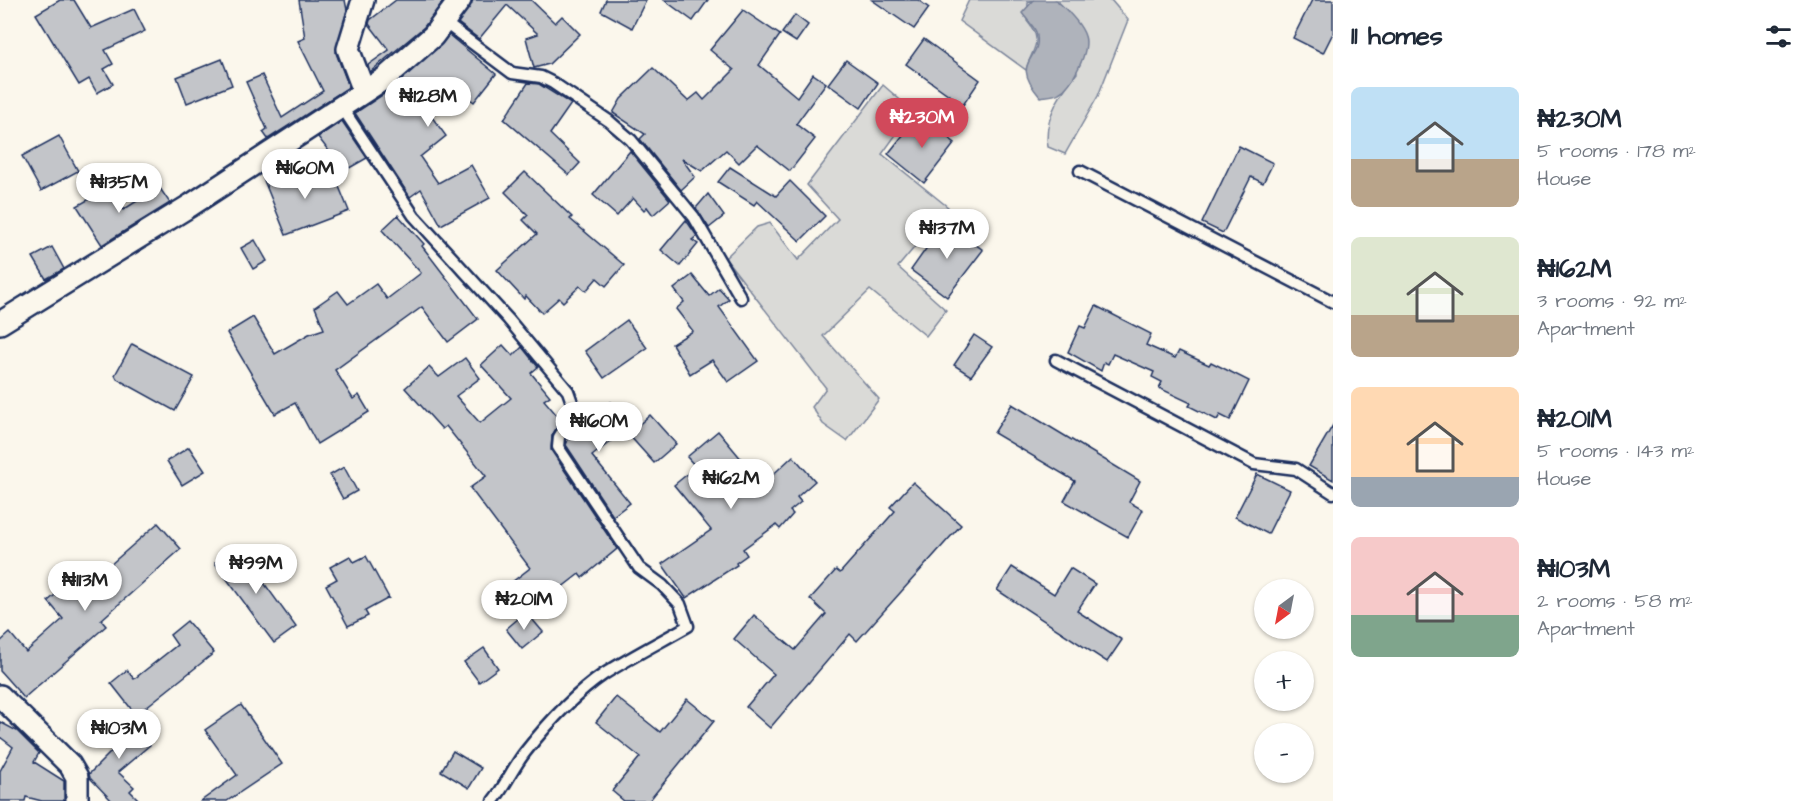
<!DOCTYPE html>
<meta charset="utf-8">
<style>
body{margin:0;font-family:"Architects Daughter",sans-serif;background:#f2f2f3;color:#1f2937;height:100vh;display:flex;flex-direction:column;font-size:22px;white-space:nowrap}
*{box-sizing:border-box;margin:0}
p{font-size:20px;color:#747a83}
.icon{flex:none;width:33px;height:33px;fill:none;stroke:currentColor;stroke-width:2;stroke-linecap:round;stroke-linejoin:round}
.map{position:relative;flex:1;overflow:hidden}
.drawer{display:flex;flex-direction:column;background:#fff;width:480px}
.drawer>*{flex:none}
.needle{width:39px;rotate:212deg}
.tools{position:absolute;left:1254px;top:579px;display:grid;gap:12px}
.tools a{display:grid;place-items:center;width:60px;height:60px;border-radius:50%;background:#fff;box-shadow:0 2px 4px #0004;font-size:30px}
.price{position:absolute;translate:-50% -51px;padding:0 14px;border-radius:21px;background:#fff;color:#222;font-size:20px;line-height:39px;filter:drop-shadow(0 2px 3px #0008)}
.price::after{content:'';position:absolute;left:50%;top:36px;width:18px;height:14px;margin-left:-9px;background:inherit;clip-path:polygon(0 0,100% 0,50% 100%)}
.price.current{background:#d1495b;color:#fff}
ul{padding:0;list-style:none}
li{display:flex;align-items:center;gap:18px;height:150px;padding:0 18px}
li span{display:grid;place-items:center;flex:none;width:168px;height:120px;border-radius:9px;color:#555}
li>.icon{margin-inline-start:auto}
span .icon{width:72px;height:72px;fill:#fffc;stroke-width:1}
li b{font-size:26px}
h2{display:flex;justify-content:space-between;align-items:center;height:72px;padding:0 18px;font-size:26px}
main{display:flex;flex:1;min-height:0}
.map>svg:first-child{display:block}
.green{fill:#dadad7;stroke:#7a849a;stroke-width:1.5}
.water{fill:#afb3bb;stroke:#747e96;stroke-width:1.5}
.building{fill:#c3c5c9;stroke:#1b2f5e;stroke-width:1.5}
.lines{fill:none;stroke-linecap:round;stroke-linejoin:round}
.lane-casing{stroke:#1b2f5e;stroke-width:15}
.street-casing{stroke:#1b2f5e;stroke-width:26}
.lane{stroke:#fbf7ec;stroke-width:10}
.street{stroke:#fbf7ec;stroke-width:21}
</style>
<main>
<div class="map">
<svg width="1333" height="801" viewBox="0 0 1333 801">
<rect width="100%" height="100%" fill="#fbf7ec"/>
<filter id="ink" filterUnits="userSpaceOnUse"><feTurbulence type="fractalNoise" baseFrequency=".0167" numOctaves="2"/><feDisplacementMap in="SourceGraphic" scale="12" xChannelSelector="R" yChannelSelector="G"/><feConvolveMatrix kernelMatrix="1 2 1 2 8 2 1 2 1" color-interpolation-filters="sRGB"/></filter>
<g filter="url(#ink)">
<!-- green -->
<g class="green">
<path d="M969 0H1034L1028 3 1027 21C1045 42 1032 48 1026 70L959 21Z"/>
<path d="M1056 0H1111L1128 20 1098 96 1065 154 1048 147C1043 120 1060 93 1077 73L1069 12Z"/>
<path d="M883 85 913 111 882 154 948 207 898 267 946 310 926 336 870 290 823 336 879 399 847 441 823 424 812 407 826 388 725 258 757 227 770 223 798 260 838 219 807 185Z"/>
</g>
<!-- water -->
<path class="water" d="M1034 0H1056C1066 9 1081 23 1085 36 1090 51 1072 86 1059 93 1055 96 1046 96 1040 97 1007 58 1045 61 1036 32 1034 26 1026 19 1022 13Z"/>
<!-- building -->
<g class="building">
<path d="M60 0H74L91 28 134 9 145 31 105 50 113 64 104 69 113 84 97 93 89 79 79 85 36 14Z"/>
<path d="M299 0H345L347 10 336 53 349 87 268 139 263 132 267 129 246 82 262 75 282 118 323 91 298 41 305 38Z"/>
<path d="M396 0H444L424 27 370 72 368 65 389 50 369 24 370 20Z"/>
<path d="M473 0H531L555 23 562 16 580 34 549 64 534 68 526 38 538 34 507 5 479 39 458 23Z"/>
<path d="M606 0H646L632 28 601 11Z"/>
<path d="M664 0H708L693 21Z"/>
<path d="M872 0H918L929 8 914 29Z"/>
<path d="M1312 0H1333V33L1323 53 1293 38Z"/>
<path d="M743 10 780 35 759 65 797 97 813 74 826 83 796 124 815 139 790 171 757 145 739 163 726 150 702 171 682 159 695 177 681 190 640 139 645 134 613 113 621 99 653 68 688 101 698 93 704 100 734 70 710 50Z"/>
<path d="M795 15 808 25 796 42 782 33Z"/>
<path d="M449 35 496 74 474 102 447 81 423 105 446 136 420 157 438 183 471 165 490 198 441 225 421 189 410 197 355 113 393 88Z"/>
<path d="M924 39 980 80 963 105 906 64Z"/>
<path d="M222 59 232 85 187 103 177 77Z"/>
<path d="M846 60 878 83 861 108 828 84Z"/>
<path d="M528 83 539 84 571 104 550 134 580 163 569 175 504 119Z"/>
<path d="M919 115 955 143 924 183 888 154Z"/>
<path d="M342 121 367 158 344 171 318 137Z"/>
<path d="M59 136 78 171 41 191 22 156Z"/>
<path d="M1239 146 1273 163 1263 183 1251 177 1223 233 1202 223Z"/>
<path d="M630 151 670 200 653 215 647 207 644 210 633 198 617 216 593 195Z"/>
<path d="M730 167 776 196 790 181 825 216 800 241 757 201 754 205 718 182Z"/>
<path d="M289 168 296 186 333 172 349 211 286 235 263 178Z"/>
<path d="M525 172 572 217 570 219 624 265 606 286 597 278 586 291 580 286 563 302 559 298 542 313 526 296 524 299 497 270 537 234 523 220 528 215 505 192Z"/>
<path d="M159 187 170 203 102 245 77 206 100 193 104 200 113 195 123 210Z"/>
<path d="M708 194 724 216 709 228 696 208Z"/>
<path d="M398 215 424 244 422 246 478 319 448 342 422 307 335 370 353 399 359 395 369 412 317 444 295 403 275 414 227 333 253 317 275 354 309 334 324 329 315 307 338 291 348 304 376 284 387 299 421 273 382 230Z"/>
<path d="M686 220 697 236 692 240 698 244 680 266 661 250Z"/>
<path d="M945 222 983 250 947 297 911 270Z"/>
<path d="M255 240 267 261 253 269 241 248Z"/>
<path d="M52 247 64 269 46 279 33 257Z"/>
<path d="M692 275 709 296 719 288 729 299 719 307 758 361 728 382 712 360 690 374 672 344 693 331 676 309 684 302 674 289Z"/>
<path d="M1096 306 1151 334 1146 345 1175 358 1179 351 1209 365 1211 362 1249 381 1230 420 1220 415 1217 420 1189 406 1191 403 1159 388 1162 382 1152 377 1154 372 1113 354 1108 364 1104 362 1101 371 1068 352 1080 326 1085 328Z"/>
<path d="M627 320 647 348 604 378 585 351Z"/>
<path d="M974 335 992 347 971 376 954 365Z"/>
<path d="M132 344 194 377 175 411 117 379 115 375Z"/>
<path d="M503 345 513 356 522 347 538 367 531 373 550 396 544 400 561 420 552 436 551 450 617 549 582 578 579 574 534 609 512 582 530 568 470 488 486 476 446 426 442 429 405 388 429 367 439 377 465 358 480 378 456 396 480 423 511 398 481 365Z"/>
<path d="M611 402 631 425 592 456 630 503 613 516 566 445 571 432Z"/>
<path d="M1012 404 1140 481 1129 502 1143 510 1128 537 1064 501 1075 481 994 433Z"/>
<path d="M650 415 676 444 654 463 628 434Z"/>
<path d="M1333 425V480L1309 466Z"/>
<path d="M718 431 752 472 755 469 766 481 793 456 815 481 797 497 801 502 790 511 793 514 780 529 776 525 743 549 747 555 736 563 737 565 686 598 662 564 711 530 674 485 696 467 687 457Z"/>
<path d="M189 447 205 471 182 485 167 461Z"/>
<path d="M344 467 357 491 343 499 330 475Z"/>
<path d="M1257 474 1290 490 1268 534 1235 517Z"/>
<path d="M913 482 961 525 857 641 850 634 770 728 746 707 774 674 734 639 754 615 795 650 826 614 810 599 836 570 840 573 895 511 890 507Z"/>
<path d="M158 523 181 549 101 620 106 626 24 698 0 671V642L10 633 26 652 63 619 48 601 69 583 78 593Z"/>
<path d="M238 547 296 627 274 643 215 563Z"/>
<path d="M350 556 354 562 366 556 389 598 365 611 368 616 348 626 326 585 337 579 330 567Z"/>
<path d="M1012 567 1054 594 1070 568 1095 584 1077 611 1122 640 1107 662 997 590Z"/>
<path d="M526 612 543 632 522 649 506 629Z"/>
<path d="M187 621 214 653 136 715 111 683 127 670 134 679 177 645 170 635Z"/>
<path d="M484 648 498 668 479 682 464 662Z"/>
<path d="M616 697 660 732 687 699 714 721 649 801H624L612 791 640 757 596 722Z"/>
<path d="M241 705 282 764 227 801H201L237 775 205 730Z"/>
<path d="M122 714 150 745 118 772 134 787 130 791 140 801H112L90 778 89 774 113 750 99 734Z"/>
<path d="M0 722 17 731 39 753 34 762 64 781V801H42L26 797 25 801H0V771L13 747 0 737Z"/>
<path d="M453 751 481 768 469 788 441 771Z"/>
</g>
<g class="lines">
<defs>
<g id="lane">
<path d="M444 22 512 73 541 77 553 83 609 121 631 140 694 217 741 298"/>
<path d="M341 106 414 216 508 319 568 391 575 411 559 437 558 447 639 568 662 585 680 604 688 626C660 642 631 657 604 674 575 694 548 723 526 751 513 767 506 785 493 801"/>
<path d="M1080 171 1333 302"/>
<path d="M1056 360 1254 464 1296 469 1333 493"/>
</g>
<g id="street">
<path d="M363 0 348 49 364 91"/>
<path d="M0 323 191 205 385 78 433 36 460 0"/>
<path d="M0 696 70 765 77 777V801"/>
</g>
</defs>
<!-- lane casing -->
<use href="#lane" class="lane-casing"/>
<!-- street casing -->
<use href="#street" class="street-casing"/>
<!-- lane -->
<use href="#lane" class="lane"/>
<!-- street -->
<use href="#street" class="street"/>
</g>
</g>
</svg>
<div class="tools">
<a><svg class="needle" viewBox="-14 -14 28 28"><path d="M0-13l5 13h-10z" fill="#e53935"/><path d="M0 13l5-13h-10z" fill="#747a83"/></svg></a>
<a>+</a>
<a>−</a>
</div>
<b class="price" style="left:428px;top:128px">₦128M</b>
<b class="price current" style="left:922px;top:149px">₦230M</b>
<b class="price" style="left:305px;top:200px">₦160M</b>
<b class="price" style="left:119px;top:214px">₦135M</b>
<b class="price" style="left:947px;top:260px">₦137M</b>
<b class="price" style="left:599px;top:453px">₦160M</b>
<b class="price" style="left:731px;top:510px">₦162M</b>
<b class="price" style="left:256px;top:595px">₦99M</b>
<b class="price" style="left:85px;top:612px">₦113M</b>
<b class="price" style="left:524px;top:631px">₦201M</b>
<b class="price" style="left:119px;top:760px">₦103M</b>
</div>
<section class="drawer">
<h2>11 homes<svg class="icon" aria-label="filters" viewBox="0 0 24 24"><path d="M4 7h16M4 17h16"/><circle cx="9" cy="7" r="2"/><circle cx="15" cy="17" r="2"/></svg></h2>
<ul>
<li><span style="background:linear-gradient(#bfe0f5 60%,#b9a48a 0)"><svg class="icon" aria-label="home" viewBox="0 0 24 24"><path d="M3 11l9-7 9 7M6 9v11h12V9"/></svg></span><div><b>₦230M</b><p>5 rooms · 178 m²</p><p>House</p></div></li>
<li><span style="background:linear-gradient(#dfe7d0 65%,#b9a48a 0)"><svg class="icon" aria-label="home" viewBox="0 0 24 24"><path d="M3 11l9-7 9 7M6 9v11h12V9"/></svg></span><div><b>₦162M</b><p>3 rooms · 92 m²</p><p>Apartment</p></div></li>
<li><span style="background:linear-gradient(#ffd9b3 75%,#9aa5b1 0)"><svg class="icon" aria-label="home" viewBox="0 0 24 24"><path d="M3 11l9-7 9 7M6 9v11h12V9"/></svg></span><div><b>₦201M</b><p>5 rooms · 143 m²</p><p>House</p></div></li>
<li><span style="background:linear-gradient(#f6c9c9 65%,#7fa58c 0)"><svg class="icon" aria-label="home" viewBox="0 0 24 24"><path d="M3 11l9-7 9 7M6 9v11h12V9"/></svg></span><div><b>₦103M</b><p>2 rooms · 58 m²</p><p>Apartment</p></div></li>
</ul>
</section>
</main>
